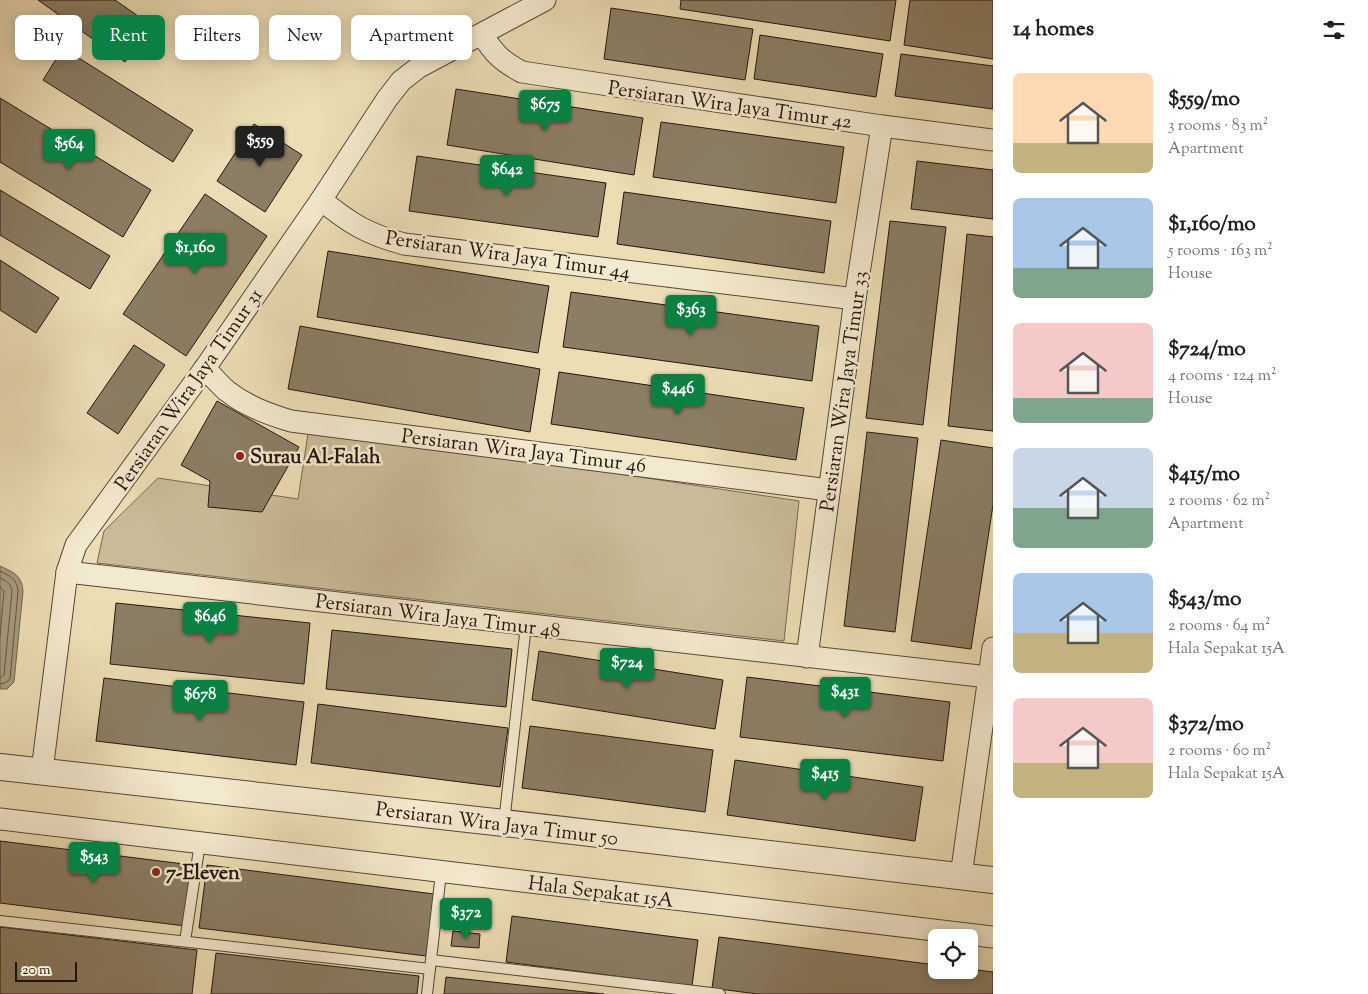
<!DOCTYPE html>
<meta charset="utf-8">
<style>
body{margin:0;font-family:"Sorts Mill Goudy",serif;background:#f2f2f2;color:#202124;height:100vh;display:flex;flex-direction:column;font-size:19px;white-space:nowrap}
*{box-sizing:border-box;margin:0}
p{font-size:16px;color:#757577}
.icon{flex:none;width:28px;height:28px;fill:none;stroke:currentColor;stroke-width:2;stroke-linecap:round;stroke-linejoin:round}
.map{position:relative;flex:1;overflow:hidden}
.sheet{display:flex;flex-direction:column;background:#fff;width:375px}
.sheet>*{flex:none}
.banner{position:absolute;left:15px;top:15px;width:475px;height:45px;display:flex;gap:10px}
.buttons{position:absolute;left:928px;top:929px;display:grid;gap:10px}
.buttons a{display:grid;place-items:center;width:50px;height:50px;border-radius:8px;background:#fff;box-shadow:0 2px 12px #0003;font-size:25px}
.scale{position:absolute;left:15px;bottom:12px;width:62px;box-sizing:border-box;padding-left:5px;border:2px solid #221710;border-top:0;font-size:14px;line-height:18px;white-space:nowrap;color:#221710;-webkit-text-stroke:4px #f3e9ce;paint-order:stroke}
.price{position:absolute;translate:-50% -42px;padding:0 11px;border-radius:5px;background:#0b8043;color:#fff;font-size:16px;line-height:32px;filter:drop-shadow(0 1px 2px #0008)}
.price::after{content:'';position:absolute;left:50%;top:30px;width:15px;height:11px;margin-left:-8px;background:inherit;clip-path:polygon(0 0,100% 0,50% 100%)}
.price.selected{background:#222;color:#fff}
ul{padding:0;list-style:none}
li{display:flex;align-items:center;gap:15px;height:125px;padding:0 20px}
li span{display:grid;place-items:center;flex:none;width:140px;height:100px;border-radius:8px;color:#555}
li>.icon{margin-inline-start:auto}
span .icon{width:60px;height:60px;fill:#fffc;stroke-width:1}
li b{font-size:21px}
h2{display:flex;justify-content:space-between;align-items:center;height:60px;padding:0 20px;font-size:21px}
.chip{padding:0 18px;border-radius:8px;background:#fff;box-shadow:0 2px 12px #0003;font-size:18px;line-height:45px}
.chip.selected{background:#0b8043;color:#fff}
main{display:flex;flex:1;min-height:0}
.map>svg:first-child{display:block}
.green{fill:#cabb98;stroke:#766954}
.water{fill:#a79a7c;stroke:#726651}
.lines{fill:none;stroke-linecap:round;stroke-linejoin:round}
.shore{stroke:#645846;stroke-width:1}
.building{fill:#8b7e65;stroke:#221710}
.service-casing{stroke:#544839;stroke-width:12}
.minor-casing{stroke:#544839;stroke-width:23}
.tertiary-casing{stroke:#544839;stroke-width:28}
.service{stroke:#f3e9ce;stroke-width:10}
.minor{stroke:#f3e9ce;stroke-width:21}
.tertiary{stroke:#f3e9ce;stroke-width:26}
.poi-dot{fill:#8f2418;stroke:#f3e9ce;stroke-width:2}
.labels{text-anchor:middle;stroke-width:5;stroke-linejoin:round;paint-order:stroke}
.street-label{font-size:20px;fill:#221710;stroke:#f3e9ce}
.poi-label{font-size:20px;font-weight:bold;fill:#221710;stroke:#f3e9ce;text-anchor:start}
</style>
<main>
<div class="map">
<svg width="993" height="994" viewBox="0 0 993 994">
<rect width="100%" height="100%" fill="#ecddb4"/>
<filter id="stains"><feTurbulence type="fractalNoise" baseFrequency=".004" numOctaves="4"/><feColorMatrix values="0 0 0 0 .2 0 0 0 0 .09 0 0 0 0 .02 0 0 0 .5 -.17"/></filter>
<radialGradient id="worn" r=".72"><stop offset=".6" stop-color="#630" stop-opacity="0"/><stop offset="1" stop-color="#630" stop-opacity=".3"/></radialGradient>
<!-- green -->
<path class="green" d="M309 427 799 501 784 641 97 563 104 531 158 478 298 499Z"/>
<!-- water -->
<path class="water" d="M0 566C13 572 22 575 23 591L14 682 7 689H0Z"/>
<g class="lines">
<!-- shore -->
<g class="shore">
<path d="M0 571C10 576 17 579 18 591L10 679 5 683 0 684"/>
<path d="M0 578C6 581 11 583 12 591L4 675 0 678"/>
<path d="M0 587 4 591 0 636"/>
</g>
</g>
<!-- building -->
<g class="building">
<path d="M38 0H115L151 25 125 62Z"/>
<path d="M681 0H896L890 41 680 9Z"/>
<path d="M910 0H993V59L904 45Z"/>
<path d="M611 8 753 29 745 80 604 59Z"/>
<path d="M760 35 883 54 876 97 754 79Z"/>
<path d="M63 48 193 130 173 162 43 80Z"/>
<path d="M901 54 993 66V109L895 96Z"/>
<path d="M456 89 643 118 634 175 447 145Z"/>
<path d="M0 98 151 190 123 237 0 162Z"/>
<path d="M661 122 844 147 836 203 653 177Z"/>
<path d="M254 124 302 155 265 212 217 181Z"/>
<path d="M417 156 606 183 598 237 409 211Z"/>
<path d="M917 161 993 170V219L911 209Z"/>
<path d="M0 190 110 256 90 289 0 235Z"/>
<path d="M624 192 831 221 824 273 617 244Z"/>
<path d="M205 194 267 236 186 356 123 314Z"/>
<path d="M890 221 946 227 923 425 866 418Z"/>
<path d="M967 234 993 237V431L948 426Z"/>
<path d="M328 251 549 286 538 353 317 317Z"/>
<path d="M0 260 59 298 36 333 0 310Z"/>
<path d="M571 292 819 326 812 381 563 347Z"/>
<path d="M300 326 540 369 530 432 288 389Z"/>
<path d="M134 345 165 365 118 434 87 413Z"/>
<path d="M559 372 804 408 796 460 551 424Z"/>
<path d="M217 401 299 447 262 512 208 507 210 481 181 465Z"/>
<path d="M867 432 918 438 895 632 844 626Z"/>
<path d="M941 440 993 448V505L971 649 911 641Z"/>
<path d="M116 603 310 623 304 684 110 664Z"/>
<path d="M332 630 512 649 506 707 326 689Z"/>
<path d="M539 651 723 680 715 729 532 700Z"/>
<path d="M747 677 950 702 943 761 740 737Z"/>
<path d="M104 678 304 702 296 765 96 741Z"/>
<path d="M318 704 508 728 500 787 311 763Z"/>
<path d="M530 726 713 750 705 812 522 788Z"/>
<path d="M735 760 923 787 915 841 727 815Z"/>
<path d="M0 841 192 865 185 926 0 903Z"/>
<path d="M207 865 434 894 426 956 199 928Z"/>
<path d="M512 916 698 940 692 986 506 962Z"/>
<path d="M0 927 197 950 192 994H0Z"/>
<path d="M453 931 480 934 479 948 451 946Z"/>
<path d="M719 937 936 965V970L969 969 993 972V994H757L712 988Z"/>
<path d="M216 953 419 976 417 994H211Z"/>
<path d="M446 977 604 994H444Z"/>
</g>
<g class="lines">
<defs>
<g id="service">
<path d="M504 823 526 625"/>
<path d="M0 921 430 969"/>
<path d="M185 941 200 843"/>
<path d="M431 960 720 994"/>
<path d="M427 994 441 873"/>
</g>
<g id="minor">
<path d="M482 35C495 54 501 61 522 72L882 126 993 140"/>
<path d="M321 200C351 224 367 234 404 244L855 299"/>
<path d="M205 368C212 376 219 384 227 391 246 406 268 414 291 421L829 490"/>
<path d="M67 572 988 677"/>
<path d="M807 657 855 299 882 126"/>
<path d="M42 771 67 572 76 545 205 368 321 200 387 99 401 81 419 67 545 0"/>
<path d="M0 819 993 937"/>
<path d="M961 876 993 648"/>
</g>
<path id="tertiary" d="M0 767 504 823 993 880"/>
</defs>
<!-- service casing -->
<use href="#service" class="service-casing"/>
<!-- minor casing -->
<use href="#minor" class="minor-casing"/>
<!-- tertiary casing -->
<use href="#tertiary" class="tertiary-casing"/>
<!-- service -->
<use href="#service" class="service"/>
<!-- minor -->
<use href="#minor" class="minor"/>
<!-- tertiary -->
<use href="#tertiary" class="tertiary"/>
</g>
<!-- markers -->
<g class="poi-dot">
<circle cx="240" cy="456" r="5"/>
<circle cx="156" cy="872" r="5"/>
</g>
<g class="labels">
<!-- street labels -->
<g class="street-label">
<text transform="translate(730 104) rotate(8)" y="7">Persiaran Wira Jaya Timur 42</text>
<text transform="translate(508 254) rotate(8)" y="7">Persiaran Wira Jaya Timur 44</text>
<text transform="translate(188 389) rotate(-55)" y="7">Persiaran Wira Jaya Timur 31</text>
<text transform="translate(843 391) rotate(-82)" y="7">Persiaran Wira Jaya Timur 33</text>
<text transform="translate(524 450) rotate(7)" y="7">Persiaran Wira Jaya Timur 46</text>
<text transform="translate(438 615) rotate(7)" y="7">Persiaran Wira Jaya Timur 48</text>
<text transform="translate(497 823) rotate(7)" y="7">Persiaran Wira Jaya Timur 50</text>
<text transform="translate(601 891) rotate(7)" y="7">Hala Sepakat 15A</text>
</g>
<!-- poi labels -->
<g class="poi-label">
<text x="250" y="463">Surau Al-Falah</text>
<text x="166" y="879">7-Eleven</text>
</g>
</g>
<rect width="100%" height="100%" filter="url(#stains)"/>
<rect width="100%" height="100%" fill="url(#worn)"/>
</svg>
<div class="buttons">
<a><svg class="icon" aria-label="locate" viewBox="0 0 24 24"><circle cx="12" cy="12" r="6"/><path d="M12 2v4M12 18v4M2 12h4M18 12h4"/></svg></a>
</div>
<div class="scale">20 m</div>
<b class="price" style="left:545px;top:132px">$675</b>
<b class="price selected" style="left:260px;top:168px">$559</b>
<b class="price" style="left:69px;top:171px">$564</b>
<b class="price" style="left:507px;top:197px">$642</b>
<b class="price" style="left:195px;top:275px">$1,160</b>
<b class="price" style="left:691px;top:337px">$363</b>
<b class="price" style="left:678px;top:416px">$446</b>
<b class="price" style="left:210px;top:644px">$646</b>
<b class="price" style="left:627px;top:690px">$724</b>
<b class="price" style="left:845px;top:719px">$431</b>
<b class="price" style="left:200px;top:722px">$678</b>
<b class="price" style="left:825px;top:801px">$415</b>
<b class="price" style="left:94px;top:884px">$543</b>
<b class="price" style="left:466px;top:940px">$372</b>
<div class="banner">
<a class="chip">Buy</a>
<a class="chip selected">Rent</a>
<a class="chip">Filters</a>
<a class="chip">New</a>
<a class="chip">Apartment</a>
</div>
</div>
<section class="sheet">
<h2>14 homes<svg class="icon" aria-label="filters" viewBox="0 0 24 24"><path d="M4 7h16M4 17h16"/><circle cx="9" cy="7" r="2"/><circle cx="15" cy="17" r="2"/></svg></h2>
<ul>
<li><span style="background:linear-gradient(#ffd9b3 70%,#c2b280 0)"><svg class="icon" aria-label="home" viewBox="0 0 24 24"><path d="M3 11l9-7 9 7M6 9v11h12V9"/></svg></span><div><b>$559/mo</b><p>3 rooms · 83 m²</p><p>Apartment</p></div></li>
<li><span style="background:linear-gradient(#a9c7e8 70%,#7fa58c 0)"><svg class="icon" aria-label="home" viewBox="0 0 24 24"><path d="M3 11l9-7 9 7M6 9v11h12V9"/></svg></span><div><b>$1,160/mo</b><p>5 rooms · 163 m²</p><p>House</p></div></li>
<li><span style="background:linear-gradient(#f6c9c9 75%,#7fa58c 0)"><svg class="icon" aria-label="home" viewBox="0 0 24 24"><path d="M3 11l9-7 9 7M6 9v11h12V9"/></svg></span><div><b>$724/mo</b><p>4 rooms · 124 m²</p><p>House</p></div></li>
<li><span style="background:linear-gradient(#c9d6e8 60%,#7fa58c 0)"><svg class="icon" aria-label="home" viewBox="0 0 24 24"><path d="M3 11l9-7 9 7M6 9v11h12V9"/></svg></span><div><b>$415/mo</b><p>2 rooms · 62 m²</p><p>Apartment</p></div></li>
<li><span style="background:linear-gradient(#a9c7e8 60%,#c2b280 0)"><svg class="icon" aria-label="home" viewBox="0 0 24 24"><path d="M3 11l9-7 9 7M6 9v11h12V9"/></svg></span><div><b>$543/mo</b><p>2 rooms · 64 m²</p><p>Hala Sepakat 15A</p></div></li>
<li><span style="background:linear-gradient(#f6c9c9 65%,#c2b280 0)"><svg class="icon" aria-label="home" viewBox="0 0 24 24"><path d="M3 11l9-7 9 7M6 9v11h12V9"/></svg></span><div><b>$372/mo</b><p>2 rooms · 60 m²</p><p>Hala Sepakat 15A</p></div></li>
</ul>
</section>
</main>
